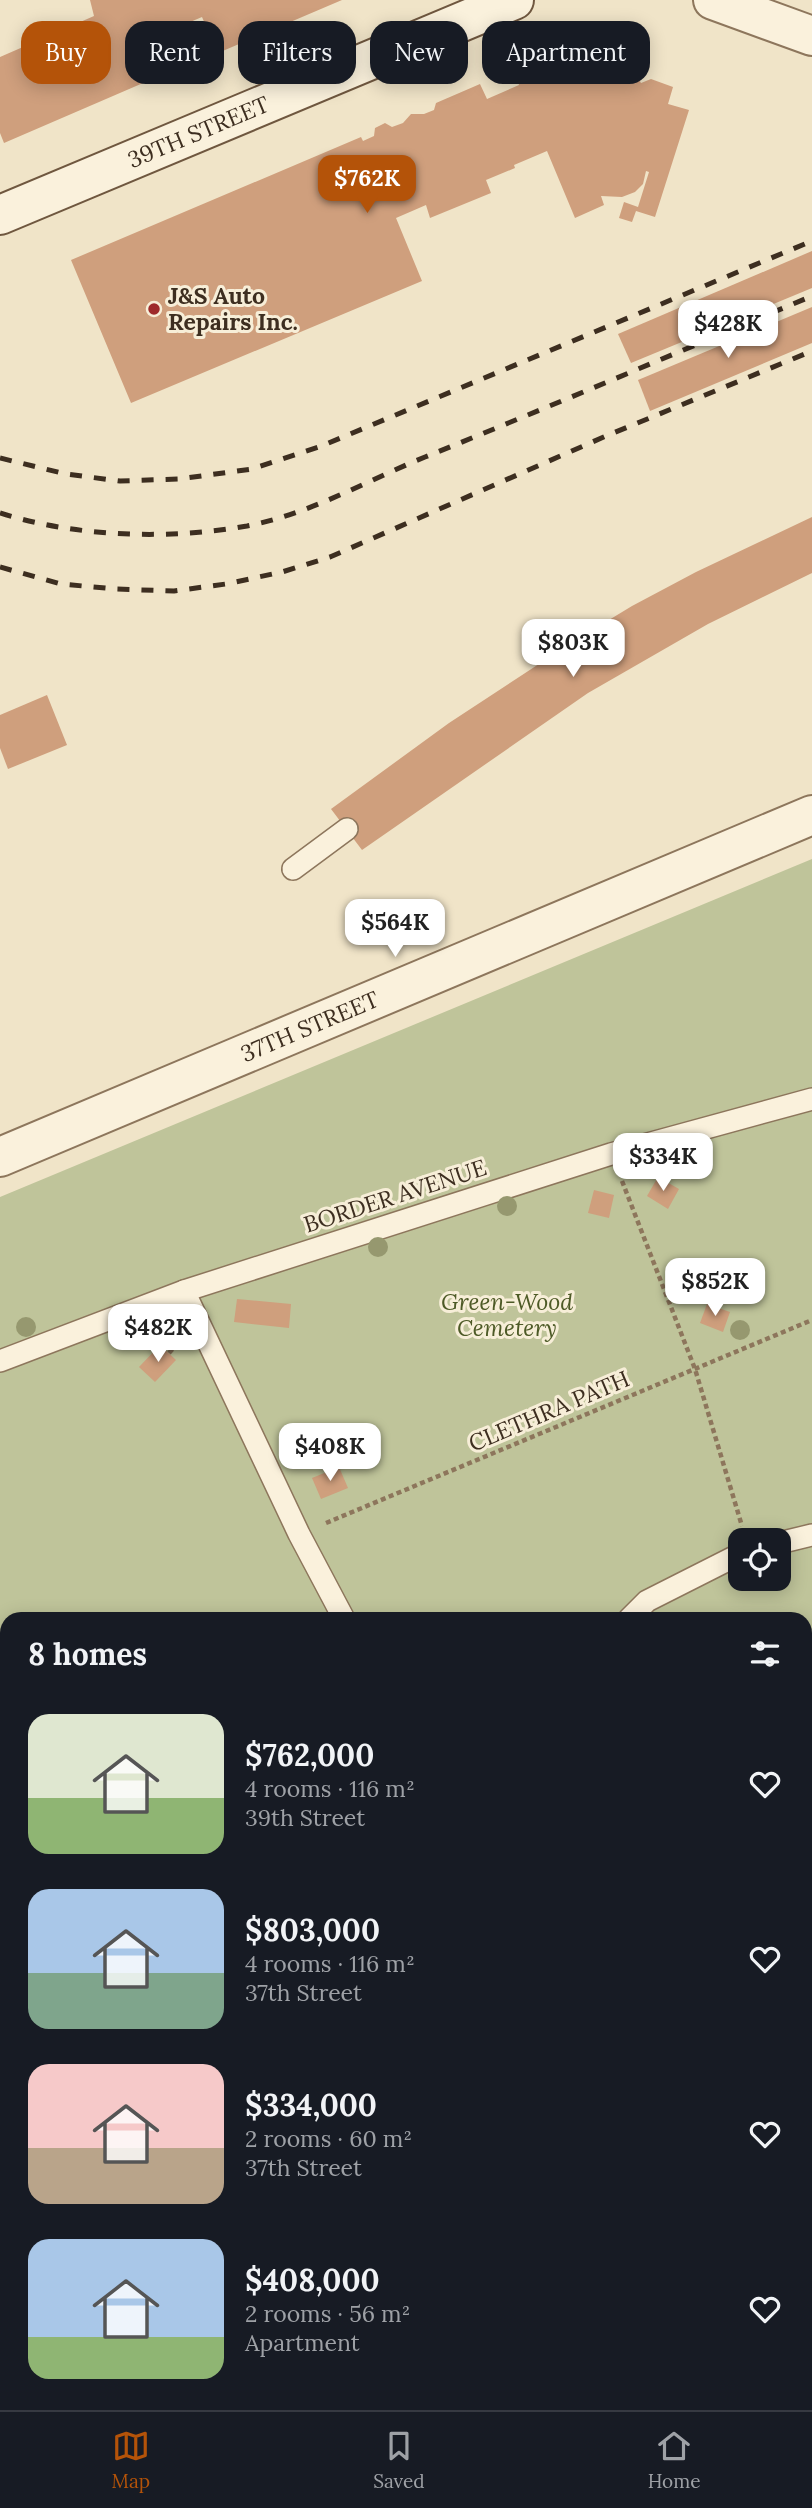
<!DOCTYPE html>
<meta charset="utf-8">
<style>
body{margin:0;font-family:Lora,serif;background:#242831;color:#f1f3f6;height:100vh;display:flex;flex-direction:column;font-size:26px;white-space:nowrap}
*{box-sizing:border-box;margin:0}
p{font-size:23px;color:#9ea1a6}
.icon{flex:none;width:38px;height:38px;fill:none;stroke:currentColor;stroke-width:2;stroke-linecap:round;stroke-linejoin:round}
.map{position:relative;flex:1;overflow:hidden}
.panel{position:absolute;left:0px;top:1612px;width:812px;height:800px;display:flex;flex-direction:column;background:#171b24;border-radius:21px 21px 0 0;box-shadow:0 4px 18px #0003}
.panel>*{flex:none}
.hud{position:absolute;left:21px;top:21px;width:770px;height:63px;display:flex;gap:14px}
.buttons{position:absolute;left:728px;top:1528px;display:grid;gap:14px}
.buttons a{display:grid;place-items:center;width:63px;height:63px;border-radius:14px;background:#171b24;box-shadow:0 4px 18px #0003;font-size:35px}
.price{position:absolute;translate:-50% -60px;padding:0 16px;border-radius:14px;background:#fff;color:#222;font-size:23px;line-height:46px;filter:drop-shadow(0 2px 4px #0008)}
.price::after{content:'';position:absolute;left:50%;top:42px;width:21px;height:16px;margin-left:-10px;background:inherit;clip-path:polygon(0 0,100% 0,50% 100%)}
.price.on{background:#b45309;color:#fff}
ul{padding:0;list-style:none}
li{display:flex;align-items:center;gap:21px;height:175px;padding:0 28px}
li span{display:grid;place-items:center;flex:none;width:196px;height:140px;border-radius:21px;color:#555}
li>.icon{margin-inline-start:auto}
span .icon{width:84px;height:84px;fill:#fffc;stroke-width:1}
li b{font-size:30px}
h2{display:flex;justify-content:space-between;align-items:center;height:84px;padding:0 28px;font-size:30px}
.tag{padding:0 24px;border-radius:21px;background:#171b24;box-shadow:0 4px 18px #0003;font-size:24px;line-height:63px}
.tag.on{background:#b45309;color:#fff}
.tab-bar{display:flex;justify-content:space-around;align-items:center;height:98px;border-top:2px solid #363941;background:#171b24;font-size:19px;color:#9ea1a6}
.tab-bar a{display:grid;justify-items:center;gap:4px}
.tab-bar .on{color:#b45309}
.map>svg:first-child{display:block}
.cemetery{fill:#bfc49a;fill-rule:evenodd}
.building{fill:#cf9f7d}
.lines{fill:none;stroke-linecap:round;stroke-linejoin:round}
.lane-casing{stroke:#8d765c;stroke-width:24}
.street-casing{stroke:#8d765c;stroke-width:42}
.secondary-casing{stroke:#6f573f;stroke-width:42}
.path{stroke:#8d765c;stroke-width:4.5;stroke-dasharray:5 3.5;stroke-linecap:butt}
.lane{stroke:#faf1dc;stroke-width:21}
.street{stroke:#faf1dc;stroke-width:38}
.secondary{stroke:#faf1dc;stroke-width:38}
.rail{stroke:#3d2e20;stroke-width:5;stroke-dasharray:12 12;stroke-linecap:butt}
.tree{fill:#96986f}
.poi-dot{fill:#9e2a2b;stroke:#f7eed8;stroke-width:2.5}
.labels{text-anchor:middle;stroke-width:6;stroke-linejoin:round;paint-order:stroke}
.street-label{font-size:23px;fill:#3d2e20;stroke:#f7eed8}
.poi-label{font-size:23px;font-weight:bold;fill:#3d2e20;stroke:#f7eed8;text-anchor:start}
.park-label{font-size:23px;font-style:italic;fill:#4d5a26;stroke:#f7eed8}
</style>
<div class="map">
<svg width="812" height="2410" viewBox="0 0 812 2410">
<rect width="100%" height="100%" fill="#f0e4c8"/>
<!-- cemetery -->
<path class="cemetery" d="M812 859V2410H0V1197ZM740 1540H779V1578H740ZM7 1619H805V2404H7Z"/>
<!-- building -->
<g class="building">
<path d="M90 0H342L218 53 202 17 143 42 157 77 4 143 0 133V57L94 16Z"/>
<path d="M613 33 641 83 651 79 673 87 668 104 689 110 655 217 636 211 632 222 619 218 624 202 638 207 649 172 646 171 643 184 635 192 622 197 601 196 604 205 575 218 547 151 514 165 515 168 486 180 491 193 430 218 426 205 396 218 422 281 131 403 71 260 361 137 363 141 374 136 375 128 385 123 392 127 403 123 411 114H424L434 110 436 103 480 84 487 99 519 85 515 74Z"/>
<path d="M812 251V288L631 363 618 334Z"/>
<path d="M812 307V343L650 411 638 380Z"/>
<path d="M812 517V573L708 624 588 693 362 850 331 809 449 723 571 643 632 606 696 572Z"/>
<path d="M47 695 67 745 8 769 0 748V715Z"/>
<path d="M658 1177 679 1189 668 1209 647 1196Z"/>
<path d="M594 1190 614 1195 609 1218 588 1213Z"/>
<path d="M237 1299 291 1304 289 1328 234 1322Z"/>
<path d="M707 1304 730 1312 723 1332 700 1323Z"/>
<path d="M160 1345 176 1360 155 1382 139 1367Z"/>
<path d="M339 1467 348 1488 321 1499 312 1478Z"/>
</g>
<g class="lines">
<defs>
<g id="lane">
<path d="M293 869 347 829"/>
<path d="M184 1291 299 1534 344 1619"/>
<path d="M0 1361 184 1291 611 1154 812 1099"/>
<path d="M779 1543 812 1535"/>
<path d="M629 1619 647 1601 740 1554"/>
<path d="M0 1913 7 1912"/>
<path d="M607 2404 608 2410"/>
</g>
<g id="street">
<path d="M713 0 812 36"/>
<path id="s1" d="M0 1157 812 815"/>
</g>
<g id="secondary">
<path id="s2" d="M0 215 514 0"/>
</g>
</defs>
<!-- lane casing -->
<use href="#lane" class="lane-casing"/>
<!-- street casing -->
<use href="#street" class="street-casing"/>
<!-- secondary casing -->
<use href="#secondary" class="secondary-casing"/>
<!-- path -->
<g class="path">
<path d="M622 1181 695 1369 742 1526"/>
<path d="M169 1353 179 1342"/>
<path d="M326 1523 812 1320"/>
<path d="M805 1715 812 1714"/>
<path d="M0 2137 7 2136"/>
<path d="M805 2277 812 2275"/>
<path d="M333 2410 343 2404"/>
</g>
<!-- lane -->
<use href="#lane" class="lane"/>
<!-- street -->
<use href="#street" class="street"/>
<!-- secondary -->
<use href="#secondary" class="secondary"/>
<!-- rail -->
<g class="rail">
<path d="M0 458 66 474 120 481 179 479 252 469 319 447 812 241"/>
<path d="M0 513C76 537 168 540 247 526 310 514 366 481 425 457 554 405 683 350 812 296"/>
<path d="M0 567 61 584 116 589 174 591 226 584 282 572 330 557 606 436 812 351"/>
</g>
</g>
<!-- trees -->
<g class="tree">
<circle cx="697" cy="1156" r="10"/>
<circle cx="507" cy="1206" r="10"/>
<circle cx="378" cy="1247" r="10"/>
<circle cx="26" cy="1327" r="10"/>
<circle cx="740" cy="1330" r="10"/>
</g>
<!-- markers -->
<circle class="poi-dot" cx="154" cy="309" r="7"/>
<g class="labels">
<!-- street labels -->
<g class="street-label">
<text dy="8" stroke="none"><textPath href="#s2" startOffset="215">39TH STREET</textPath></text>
<text dy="8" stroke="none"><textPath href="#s1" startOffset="336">37TH STREET</textPath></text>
<text transform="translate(395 1196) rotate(-18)" y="8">BORDER AVENUE</text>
<text transform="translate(549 1411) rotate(-23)" y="8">CLETHRA PATH</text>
</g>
<!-- poi labels -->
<g class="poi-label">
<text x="168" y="304">J&amp;S Auto<tspan x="168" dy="26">Repairs Inc.</tspan></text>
</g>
<!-- park labels -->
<g class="park-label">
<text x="507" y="1310">Green-Wood<tspan x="507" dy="26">Cemetery</tspan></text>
</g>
</g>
</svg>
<div class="buttons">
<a><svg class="icon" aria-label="locate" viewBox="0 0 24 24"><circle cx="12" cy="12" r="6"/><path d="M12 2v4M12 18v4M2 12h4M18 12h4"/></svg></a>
</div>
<b class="price on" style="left:367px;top:215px">$762K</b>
<b class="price" style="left:728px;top:360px">$428K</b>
<b class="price" style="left:573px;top:679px">$803K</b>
<b class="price" style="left:395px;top:959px">$564K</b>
<b class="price" style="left:663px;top:1193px">$334K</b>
<b class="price" style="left:715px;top:1318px">$852K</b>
<b class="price" style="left:158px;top:1364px">$482K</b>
<b class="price" style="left:330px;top:1483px">$408K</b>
<div class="hud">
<a class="tag on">Buy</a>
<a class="tag">Rent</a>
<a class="tag">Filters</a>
<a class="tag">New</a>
<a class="tag">Apartment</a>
</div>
<section class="panel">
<h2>8 homes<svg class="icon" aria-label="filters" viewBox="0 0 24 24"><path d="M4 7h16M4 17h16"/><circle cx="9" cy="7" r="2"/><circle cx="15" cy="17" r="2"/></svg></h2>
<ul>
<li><span style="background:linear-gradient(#dfe7d0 60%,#8fb573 0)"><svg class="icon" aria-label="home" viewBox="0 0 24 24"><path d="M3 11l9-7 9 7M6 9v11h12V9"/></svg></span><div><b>$762,000</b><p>4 rooms · 116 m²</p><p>39th Street</p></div><svg class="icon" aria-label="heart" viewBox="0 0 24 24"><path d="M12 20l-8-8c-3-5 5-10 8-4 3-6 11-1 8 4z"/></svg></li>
<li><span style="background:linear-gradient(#a9c7e8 60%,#7fa58c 0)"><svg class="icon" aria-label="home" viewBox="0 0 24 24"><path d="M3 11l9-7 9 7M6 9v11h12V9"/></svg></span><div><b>$803,000</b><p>4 rooms · 116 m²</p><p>37th Street</p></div><svg class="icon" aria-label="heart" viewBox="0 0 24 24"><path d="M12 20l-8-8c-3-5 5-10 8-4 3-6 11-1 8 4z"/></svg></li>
<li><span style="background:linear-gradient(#f6c9c9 60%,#b9a48a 0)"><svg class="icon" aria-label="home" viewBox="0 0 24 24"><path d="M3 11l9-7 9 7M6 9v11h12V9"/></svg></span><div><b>$334,000</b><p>2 rooms · 60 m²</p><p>37th Street</p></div><svg class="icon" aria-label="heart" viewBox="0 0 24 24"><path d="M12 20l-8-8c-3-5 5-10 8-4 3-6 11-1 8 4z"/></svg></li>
<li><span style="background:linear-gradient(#a9c7e8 70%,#8fb573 0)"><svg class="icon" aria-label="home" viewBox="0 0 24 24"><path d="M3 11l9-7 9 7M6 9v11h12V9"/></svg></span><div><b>$408,000</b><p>2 rooms · 56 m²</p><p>Apartment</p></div><svg class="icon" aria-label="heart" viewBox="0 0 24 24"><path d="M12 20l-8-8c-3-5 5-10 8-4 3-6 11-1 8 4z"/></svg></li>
</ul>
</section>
</div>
<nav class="tab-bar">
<a class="on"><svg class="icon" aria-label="map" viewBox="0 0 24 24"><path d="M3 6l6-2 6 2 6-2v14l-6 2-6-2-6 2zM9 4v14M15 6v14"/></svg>Map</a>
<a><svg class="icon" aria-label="saved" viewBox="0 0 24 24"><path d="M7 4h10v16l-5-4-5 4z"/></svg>Saved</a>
<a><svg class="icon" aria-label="home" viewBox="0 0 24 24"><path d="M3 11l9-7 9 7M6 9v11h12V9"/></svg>Home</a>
</nav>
